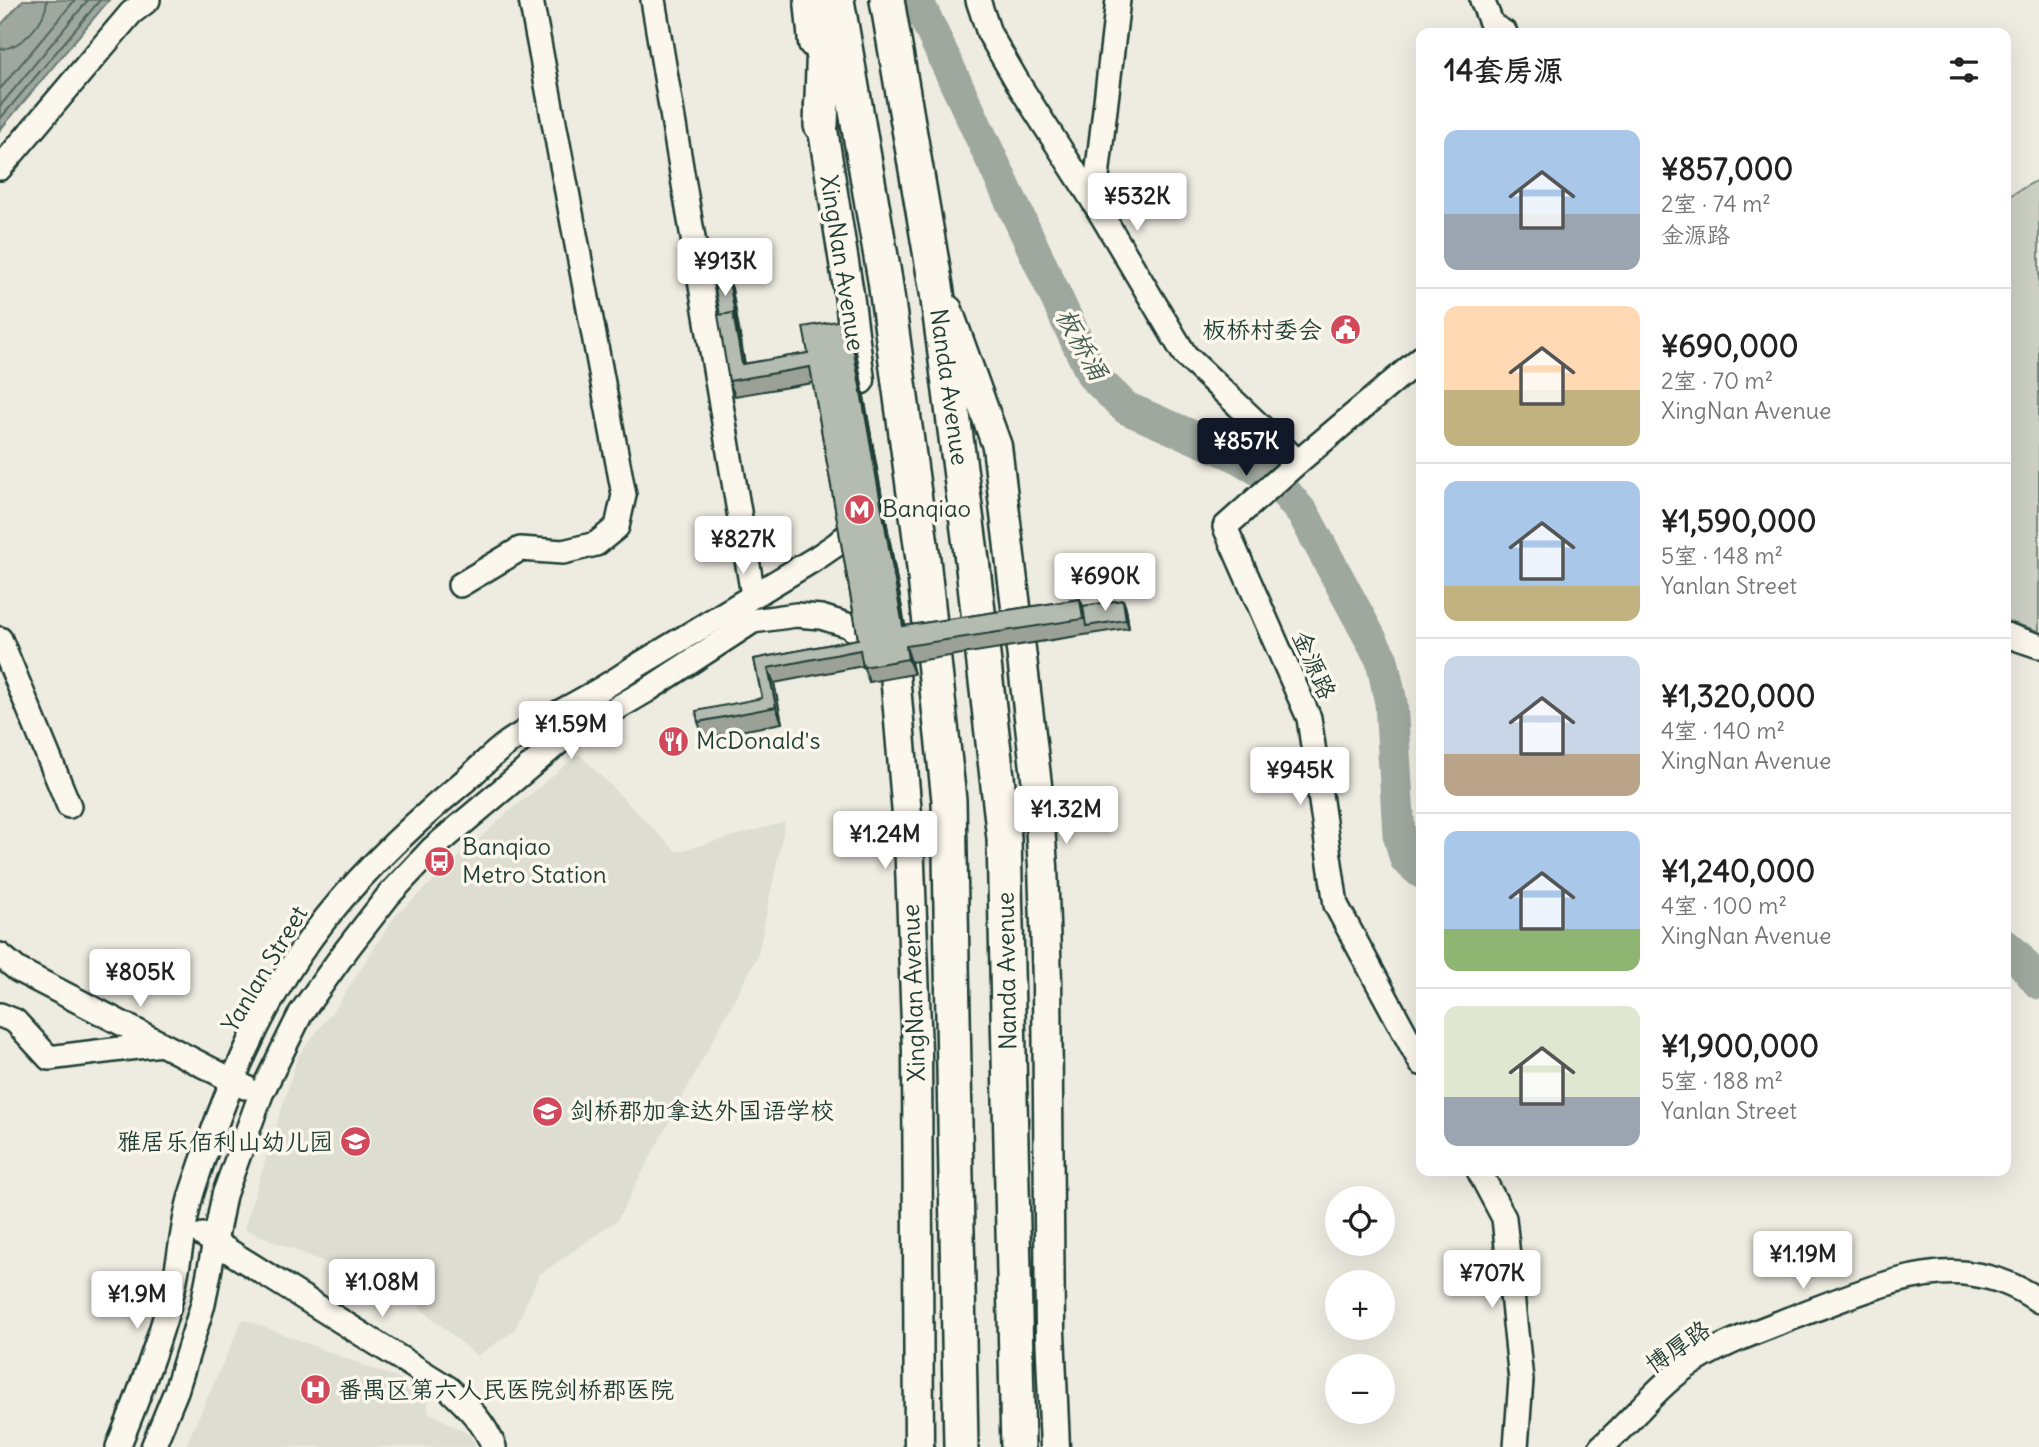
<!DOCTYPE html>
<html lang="zh">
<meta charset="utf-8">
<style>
body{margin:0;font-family:Delius,"LXGW WenKai TC",sans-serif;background:#f6f6f6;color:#222;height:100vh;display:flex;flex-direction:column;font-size:26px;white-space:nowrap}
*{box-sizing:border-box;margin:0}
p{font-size:23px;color:#767676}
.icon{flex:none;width:38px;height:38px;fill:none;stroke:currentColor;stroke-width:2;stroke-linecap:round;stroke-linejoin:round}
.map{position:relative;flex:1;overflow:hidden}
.panel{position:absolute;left:1416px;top:28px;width:595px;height:1148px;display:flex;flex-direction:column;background:#fff;border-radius:14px;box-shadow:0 7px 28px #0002}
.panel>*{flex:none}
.controls{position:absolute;left:1325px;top:1186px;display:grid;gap:14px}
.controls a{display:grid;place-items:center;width:70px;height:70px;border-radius:50%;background:#fff;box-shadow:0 7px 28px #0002;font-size:35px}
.price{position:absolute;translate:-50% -60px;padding:0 16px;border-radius:7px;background:#fff;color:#222;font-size:23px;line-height:46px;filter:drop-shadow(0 2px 4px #0008)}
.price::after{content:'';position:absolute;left:50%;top:42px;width:21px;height:16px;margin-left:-10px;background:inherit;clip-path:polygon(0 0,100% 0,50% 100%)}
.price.active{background:#111827;color:#fff}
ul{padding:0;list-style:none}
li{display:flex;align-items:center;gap:21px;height:175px;padding:0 28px}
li+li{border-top:2px solid #e0e0e0}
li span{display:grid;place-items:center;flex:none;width:196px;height:140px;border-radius:14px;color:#555}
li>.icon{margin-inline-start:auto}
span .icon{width:84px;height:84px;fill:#fffc;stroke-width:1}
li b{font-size:30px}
h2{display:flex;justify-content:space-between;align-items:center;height:84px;padding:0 28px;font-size:30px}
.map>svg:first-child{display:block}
.built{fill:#ddddd2}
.green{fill:#cbcfc4;stroke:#75867c;stroke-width:2}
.water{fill:#9fa89f;stroke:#6c7d74;stroke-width:2}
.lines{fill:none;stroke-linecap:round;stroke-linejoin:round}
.shore{stroke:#52685f;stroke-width:2}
.river{stroke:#9fa89f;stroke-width:33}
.minor-casing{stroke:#1f3d34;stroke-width:28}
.major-casing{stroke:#1f3d34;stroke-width:33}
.highway-casing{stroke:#1f3d34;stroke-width:38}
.minor{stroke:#fbf7ec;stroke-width:23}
.major{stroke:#fbf7ec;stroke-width:28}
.highway{stroke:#fbf7ec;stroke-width:33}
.wall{fill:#9ba197;stroke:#1f3d34;stroke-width:2}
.shaded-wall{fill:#7e837b;stroke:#1f3d34;stroke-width:2}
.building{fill:#b4bbb0;stroke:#1f3d34;stroke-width:2}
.labels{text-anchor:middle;stroke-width:7;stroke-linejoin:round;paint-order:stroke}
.street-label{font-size:24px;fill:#1f3d34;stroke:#fbf7ec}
.poi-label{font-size:24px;fill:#1f3d34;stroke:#fbf7ec;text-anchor:start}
.water-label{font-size:26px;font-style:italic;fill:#455d54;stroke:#fbf7ec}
</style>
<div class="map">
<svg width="2039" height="1447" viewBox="0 0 2039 1447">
<rect width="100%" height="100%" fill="#eeece1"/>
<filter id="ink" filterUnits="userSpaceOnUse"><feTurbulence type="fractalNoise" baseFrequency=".0143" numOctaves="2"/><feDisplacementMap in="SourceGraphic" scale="14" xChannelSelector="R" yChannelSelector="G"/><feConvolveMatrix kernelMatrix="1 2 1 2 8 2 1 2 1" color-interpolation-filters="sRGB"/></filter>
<g filter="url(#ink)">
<!-- built -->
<g class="built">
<path d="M579 754 677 852 785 822 758 955 617 1220 539 1275 514 1331 477 1356 406 1296 244 1229 298 1056 339 1003 394 917 504 816Z"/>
<path d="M243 1319 410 1383 427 1397 428 1412 470 1435 477 1447H185Z"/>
</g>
<!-- green -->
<path class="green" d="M2039 179V631L2006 621V198Z"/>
<!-- water -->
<path class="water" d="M23 0H109L0 130V26Z"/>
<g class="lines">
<!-- shore -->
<g class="shore">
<path d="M0 49C22 48 46 22 47 0"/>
<path d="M0 89 75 0"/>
<path d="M0 106 88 0"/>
<path d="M0 119 100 0"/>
</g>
<!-- river -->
<g class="river">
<path d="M917 0 1093 376 1126 408 1235 455 1274 479 1304 515 1382 660 1391 703 1399 834 1406 859 1421 872"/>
<path d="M2006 946 2016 955 2039 983"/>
</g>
<defs>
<g id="minor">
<path d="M653 0 753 595"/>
<path d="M978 0 989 33 1021 88 1094 202 1185 355 1298 462"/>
<path d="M1482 0 1492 25 1505 33"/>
<path d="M0 168 131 13 148 0"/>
<path d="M1094 202 1118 0"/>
<path d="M1421 358 1298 462 1225 527 1309 718 1336 905 1421 1063"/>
<path d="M460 585 520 549 563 552 596 544 617 527 624 495 531 0"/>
<path d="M2006 635 2039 646"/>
<path d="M0 639 69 806"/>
<path d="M0 955 18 970 245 1087"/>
<path d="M0 1015 15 1021 49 1058 161 1044"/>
<path d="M1479 1171 1504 1218 1521 1380 1516 1447"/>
<path d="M203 1235 448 1388C467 1406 484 1422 494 1447"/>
<path d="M118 1447C138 1398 157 1349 171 1297 181 1260 182 1219 195 1183 224 1097 258 1008 313 935 355 878 407 829 461 784 477 771 492 754 509 742 548 716 593 697 632 669L818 557 837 544 864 521"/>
<path d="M153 1447 176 1391 203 1304 224 1195 261 1094 301 1013 347 949 388 896 432 849 559 742 646 691 753 621 796 615 821 617 847 625 883 648"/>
<path d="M1601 1447C1631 1422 1654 1389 1686 1367 1720 1344 1759 1331 1797 1316 1846 1298 1918 1265 1971 1274 1998 1278 2017 1286 2039 1301"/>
</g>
<g id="major">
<path d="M809 0 813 43"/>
<path d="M819 105 849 294 860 380"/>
<path d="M948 310 997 446 1037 785 1043 866 1047 981 1050 1332 1055 1447"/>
<path d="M892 639 909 838 917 1051 919 1447"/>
</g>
<g id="highway">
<path d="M837 0 885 280 923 559 949 800 961 1447"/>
<path d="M887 0 937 292 973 568 1004 838 1018 1447"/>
<path d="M821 125 825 13"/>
</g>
</defs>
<!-- minor casing -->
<use href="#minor" class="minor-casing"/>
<!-- major casing -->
<use href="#major" class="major-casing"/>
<!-- highway casing -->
<use href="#highway" class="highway-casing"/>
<!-- minor -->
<use href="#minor" class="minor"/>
<!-- major -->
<use href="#major" class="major"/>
<!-- highway -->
<use href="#highway" class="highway"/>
</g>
<!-- wall -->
<path class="wall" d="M732 289 745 364 808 353 848 319 853 335 905 626 1080 599 1083 606 1123 600 1126 608 1129 628 911 662 914 674 869 682 863 666 774 683 782 723 704 738 698 722 762 698 754 659 858 639 813 383 735 396 729 381 720 315Z"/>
<!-- shaded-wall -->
<g class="shaded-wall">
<path d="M729 281 732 289 747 380 742 364Z"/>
<path d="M848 319 853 335 908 642 903 626Z"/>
<path d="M1123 600 1126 608 1129 628 1126 620Z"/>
<path d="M906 646 911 662 914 674 908 659Z"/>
<path d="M768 668 774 683 782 723 776 707Z"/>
</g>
<!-- building -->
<g class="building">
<path d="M729 281 736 320 733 313 720 315 714 284Z"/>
<path d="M733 313 742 364 808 353 803 327 848 319 903 626 1080 599 1083 619 906 646 908 659 863 667 860 650 768 668 776 707 698 722 696 711 762 698 754 659 858 639 810 367 729 381 718 315Z"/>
<path d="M1123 600 1126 620 1086 626 1083 606Z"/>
</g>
</g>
<!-- icons -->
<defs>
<symbol id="civic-disc" viewBox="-11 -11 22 22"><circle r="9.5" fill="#d1495b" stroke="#fbf7ec"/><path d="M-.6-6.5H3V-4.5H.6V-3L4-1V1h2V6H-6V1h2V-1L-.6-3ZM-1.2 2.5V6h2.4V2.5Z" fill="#fff"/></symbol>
<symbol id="metro-disc" viewBox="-11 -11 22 22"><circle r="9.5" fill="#d1495b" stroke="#fbf7ec"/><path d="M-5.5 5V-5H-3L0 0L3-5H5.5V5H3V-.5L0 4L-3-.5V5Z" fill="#fff"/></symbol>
<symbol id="restaurant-disc" viewBox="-11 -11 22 22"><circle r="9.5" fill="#d1495b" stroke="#fbf7ec"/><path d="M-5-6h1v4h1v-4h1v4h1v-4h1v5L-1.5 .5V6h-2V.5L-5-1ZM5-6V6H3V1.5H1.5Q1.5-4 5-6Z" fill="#fff"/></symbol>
<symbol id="bus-disc" viewBox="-11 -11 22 22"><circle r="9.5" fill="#d1495b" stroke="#fbf7ec"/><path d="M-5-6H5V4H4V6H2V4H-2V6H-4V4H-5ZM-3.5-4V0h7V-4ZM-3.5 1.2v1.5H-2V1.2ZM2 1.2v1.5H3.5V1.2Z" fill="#fff"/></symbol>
<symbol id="school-disc" viewBox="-11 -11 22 22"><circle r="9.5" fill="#d1495b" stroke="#fbf7ec"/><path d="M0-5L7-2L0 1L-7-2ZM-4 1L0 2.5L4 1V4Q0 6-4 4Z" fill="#fff"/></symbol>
<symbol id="hospital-disc" viewBox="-11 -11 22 22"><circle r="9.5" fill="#d1495b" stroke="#fbf7ec"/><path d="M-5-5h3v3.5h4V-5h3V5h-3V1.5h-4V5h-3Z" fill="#fff"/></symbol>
</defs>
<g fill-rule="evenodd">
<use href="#civic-disc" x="1328" y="312" width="35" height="35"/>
<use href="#metro-disc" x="842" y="492" width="35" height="35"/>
<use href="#restaurant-disc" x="656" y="724" width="35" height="35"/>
<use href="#bus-disc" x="422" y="844" width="35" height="35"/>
<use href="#school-disc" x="530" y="1094" width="35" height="35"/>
<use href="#school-disc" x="338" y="1124" width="35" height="35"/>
<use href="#hospital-disc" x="298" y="1372" width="35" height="35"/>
</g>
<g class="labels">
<!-- street labels -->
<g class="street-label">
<text transform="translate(842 263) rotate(81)" y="8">XingNan Avenue</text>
<text transform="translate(949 387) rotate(82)" y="8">Nanda Avenue</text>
<text transform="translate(1314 665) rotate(66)" y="8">金源路</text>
<text transform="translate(265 969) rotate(-59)" y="8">Yanlan Street</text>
<text transform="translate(1007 971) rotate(-91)" y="8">Nanda Avenue</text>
<text transform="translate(914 993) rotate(-92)" y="8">XingNan Avenue</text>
<text transform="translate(1678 1347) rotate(-35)" y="8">博厚路</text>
</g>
<!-- poi labels -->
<g class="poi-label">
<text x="1322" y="338" text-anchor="end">板桥村委会</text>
<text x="882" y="517">Banqiao</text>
<text x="696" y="749">McDonald's</text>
<text x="462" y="855">Banqiao<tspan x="462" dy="28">Metro Station</tspan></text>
<text x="570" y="1119">剑桥郡加拿达外国语学校</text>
<text x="333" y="1150" text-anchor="end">雅居乐佰利山幼儿园</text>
<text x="338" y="1398">番禺区第六人民医院剑桥郡医院</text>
</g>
<!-- water labels -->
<g class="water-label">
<text transform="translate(1082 344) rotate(61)" y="9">板桥涌</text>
</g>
</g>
</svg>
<div class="controls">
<a><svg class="icon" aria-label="locate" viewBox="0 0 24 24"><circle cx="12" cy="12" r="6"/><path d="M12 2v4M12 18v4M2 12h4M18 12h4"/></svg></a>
<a>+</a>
<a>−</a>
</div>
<b class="price" style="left:1137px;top:233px">¥532K</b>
<b class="price" style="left:725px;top:298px">¥913K</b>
<b class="price active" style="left:1246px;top:478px">¥857K</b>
<b class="price" style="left:743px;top:576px">¥827K</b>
<b class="price" style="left:1105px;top:613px">¥690K</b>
<b class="price" style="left:571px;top:761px">¥1.59M</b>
<b class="price" style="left:1300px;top:807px">¥945K</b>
<b class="price" style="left:1066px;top:846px">¥1.32M</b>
<b class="price" style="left:885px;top:871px">¥1.24M</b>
<b class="price" style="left:140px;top:1009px">¥805K</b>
<b class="price" style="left:1803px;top:1291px">¥1.19M</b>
<b class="price" style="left:1492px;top:1310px">¥707K</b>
<b class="price" style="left:382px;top:1319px">¥1.08M</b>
<b class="price" style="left:137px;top:1331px">¥1.9M</b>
<section class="panel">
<h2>14套房源<svg class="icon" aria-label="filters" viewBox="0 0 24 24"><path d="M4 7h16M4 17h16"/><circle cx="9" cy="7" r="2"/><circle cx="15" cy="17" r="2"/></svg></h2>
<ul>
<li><span style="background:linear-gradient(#a9c7e8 60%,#9aa5b1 0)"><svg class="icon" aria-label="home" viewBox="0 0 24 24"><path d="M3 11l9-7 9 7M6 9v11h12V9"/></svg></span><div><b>¥857,000</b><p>2室 · 74 m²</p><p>金源路</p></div></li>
<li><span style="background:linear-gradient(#ffd9b3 60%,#c2b280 0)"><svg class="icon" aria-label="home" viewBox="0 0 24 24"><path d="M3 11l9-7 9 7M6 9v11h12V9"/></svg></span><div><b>¥690,000</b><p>2室 · 70 m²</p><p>XingNan Avenue</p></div></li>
<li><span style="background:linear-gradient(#a9c7e8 75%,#c2b280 0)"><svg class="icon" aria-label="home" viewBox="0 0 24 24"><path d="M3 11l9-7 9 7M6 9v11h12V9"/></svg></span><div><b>¥1,590,000</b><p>5室 · 148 m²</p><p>Yanlan Street</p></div></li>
<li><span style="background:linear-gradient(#c9d6e8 70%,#b9a48a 0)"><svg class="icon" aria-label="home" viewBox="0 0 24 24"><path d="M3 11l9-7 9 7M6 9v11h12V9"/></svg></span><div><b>¥1,320,000</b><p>4室 · 140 m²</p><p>XingNan Avenue</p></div></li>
<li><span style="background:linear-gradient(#a9c7e8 70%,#8fb573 0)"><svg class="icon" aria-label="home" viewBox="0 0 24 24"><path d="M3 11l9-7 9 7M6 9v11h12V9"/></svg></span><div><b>¥1,240,000</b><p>4室 · 100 m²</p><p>XingNan Avenue</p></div></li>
<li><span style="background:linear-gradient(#dfe7d0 65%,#9aa5b1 0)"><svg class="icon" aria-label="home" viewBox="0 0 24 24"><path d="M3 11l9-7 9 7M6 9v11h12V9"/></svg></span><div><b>¥1,900,000</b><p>5室 · 188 m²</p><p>Yanlan Street</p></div></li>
</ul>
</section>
</div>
